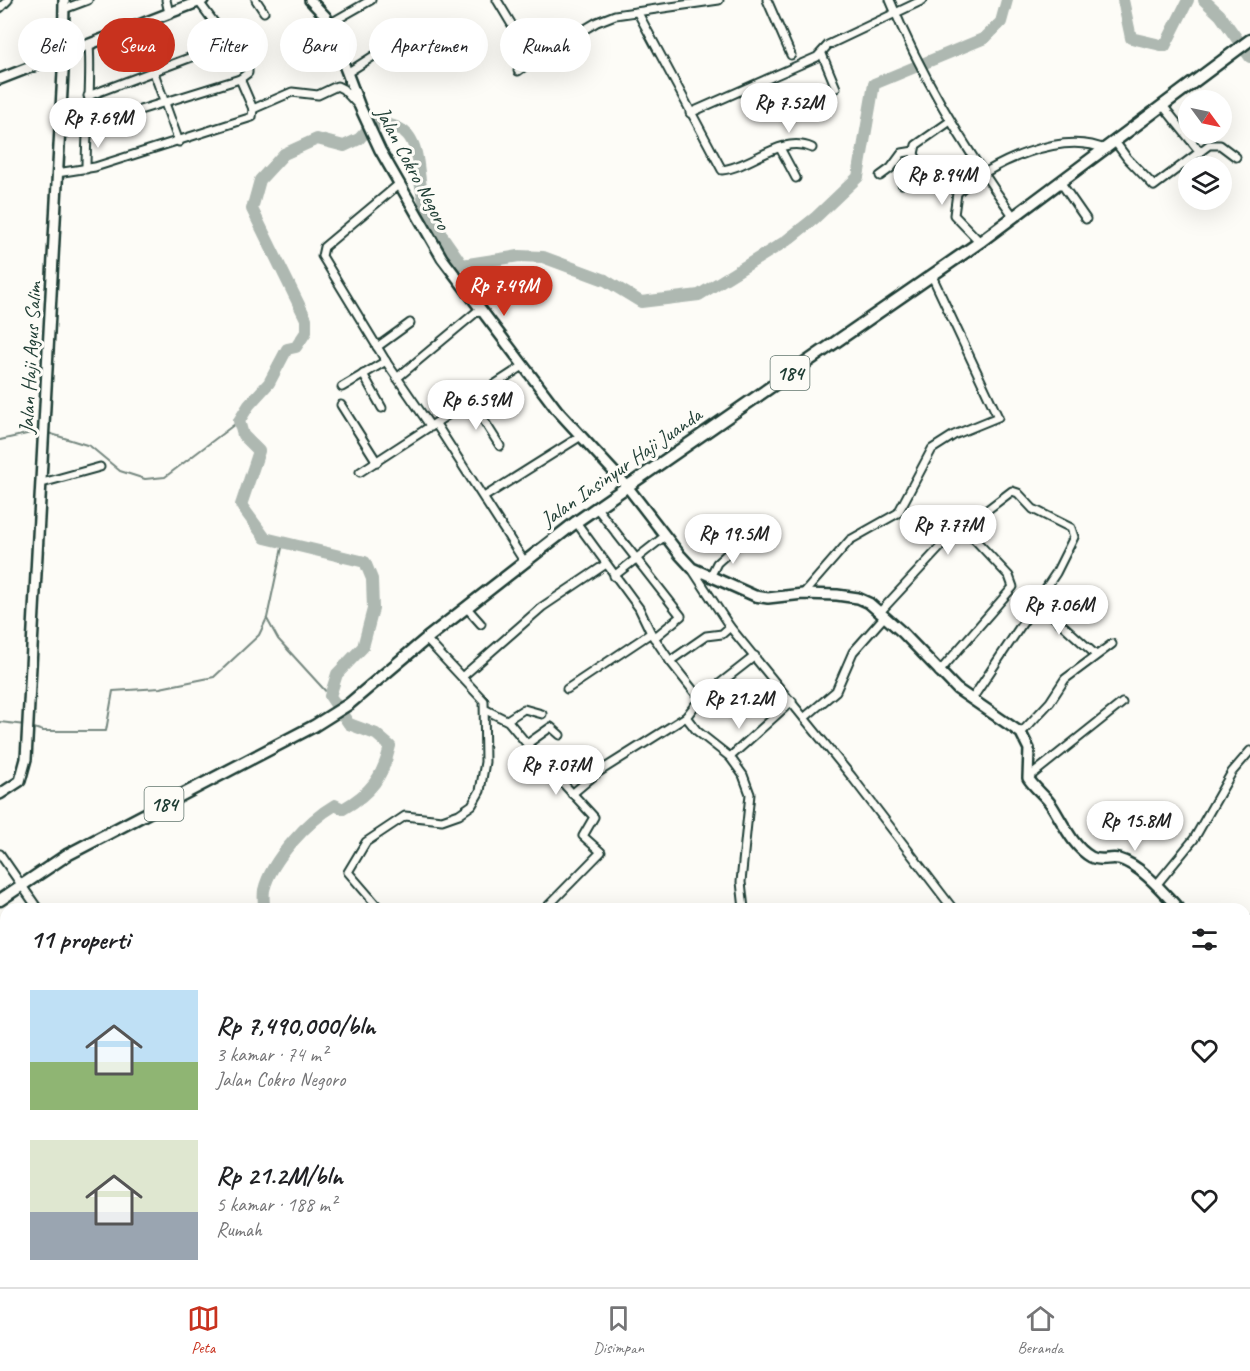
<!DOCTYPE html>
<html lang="id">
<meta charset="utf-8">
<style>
body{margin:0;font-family:Caveat,sans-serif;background:#f2f2f2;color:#202124;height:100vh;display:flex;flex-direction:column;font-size:22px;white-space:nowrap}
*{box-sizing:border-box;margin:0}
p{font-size:20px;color:#757577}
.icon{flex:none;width:33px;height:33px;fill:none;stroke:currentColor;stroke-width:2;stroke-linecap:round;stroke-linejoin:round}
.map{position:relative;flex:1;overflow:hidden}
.details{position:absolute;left:0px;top:903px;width:1251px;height:384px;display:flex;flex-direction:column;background:#fff;border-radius:18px 18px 0 0;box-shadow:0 6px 24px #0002}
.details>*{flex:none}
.top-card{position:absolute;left:18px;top:18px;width:600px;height:54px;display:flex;gap:12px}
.needle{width:39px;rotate:123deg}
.buttons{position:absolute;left:1178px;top:90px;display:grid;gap:12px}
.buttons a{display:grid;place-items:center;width:54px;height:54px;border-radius:50%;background:#fff;box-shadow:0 6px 24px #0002;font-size:30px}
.price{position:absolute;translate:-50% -51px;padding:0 14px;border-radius:21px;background:#fff;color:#222;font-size:20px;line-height:39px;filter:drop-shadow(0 2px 3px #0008)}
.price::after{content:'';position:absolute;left:50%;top:36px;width:18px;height:14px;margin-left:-9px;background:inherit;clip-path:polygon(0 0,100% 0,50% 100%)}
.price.current{background:#c8321e;color:#fff}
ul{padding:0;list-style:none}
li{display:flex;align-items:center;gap:18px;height:150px;padding:0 30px}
li span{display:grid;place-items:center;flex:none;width:168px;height:120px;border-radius:0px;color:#555}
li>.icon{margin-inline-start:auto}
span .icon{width:72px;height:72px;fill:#fffc;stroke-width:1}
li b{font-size:26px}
h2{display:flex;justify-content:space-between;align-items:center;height:72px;padding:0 30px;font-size:26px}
.pill{padding:0 21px;border-radius:27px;background:#fff;box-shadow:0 6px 24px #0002;font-size:21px;line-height:54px}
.pill.current{background:#c8321e;color:#fff}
.menu{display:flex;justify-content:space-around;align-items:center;height:84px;border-top:2px solid #e0e0e0;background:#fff;font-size:16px;color:#757577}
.menu a{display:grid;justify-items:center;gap:3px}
.menu .current{color:#c8321e}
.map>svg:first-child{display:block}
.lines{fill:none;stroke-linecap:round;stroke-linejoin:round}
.stream{stroke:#75877f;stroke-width:2}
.river{stroke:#aeb8b1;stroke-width:12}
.street-casing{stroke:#1f3d34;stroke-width:11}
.secondary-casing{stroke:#1f3d34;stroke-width:14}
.primary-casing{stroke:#1f3d34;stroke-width:15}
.street{stroke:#fdfcf7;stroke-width:7}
.secondary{stroke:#fdfcf7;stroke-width:9}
.primary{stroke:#fdfcf7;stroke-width:10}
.labels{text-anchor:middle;stroke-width:6;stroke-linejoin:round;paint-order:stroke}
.shield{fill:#fdfcf7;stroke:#62766e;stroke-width:1.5}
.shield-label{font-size:20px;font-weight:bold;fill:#1f3d34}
.street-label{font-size:21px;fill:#1f3d34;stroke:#fdfcf7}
</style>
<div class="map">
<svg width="1250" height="1287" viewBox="0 0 1250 1287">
<rect width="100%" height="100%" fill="#fdfcf7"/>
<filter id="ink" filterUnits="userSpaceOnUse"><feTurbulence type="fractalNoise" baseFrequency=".0167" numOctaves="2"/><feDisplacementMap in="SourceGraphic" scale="12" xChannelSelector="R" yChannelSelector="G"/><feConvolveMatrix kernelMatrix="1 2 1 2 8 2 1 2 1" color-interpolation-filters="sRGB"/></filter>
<g filter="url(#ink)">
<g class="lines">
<!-- stream -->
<g class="stream">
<path d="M45 432 90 446 120 471 145 479 165 477 239 421"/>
<path d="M0 440 40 431"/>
<path d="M267 619 278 639 330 696"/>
<path d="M0 722 25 725"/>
<path d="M31 727 43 731H106L113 691 160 688 214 677 259 635 267 618 283 543"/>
</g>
<!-- river -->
<g class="river">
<path d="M1123 0 1131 38 1165 46 1188 0"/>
<path d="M1204 0 1220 15 1250 57"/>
<path d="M264 909C264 903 263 896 264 890 271 860 309 820 335 805L343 809C371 793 383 777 390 746L376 734 349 724 330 696 337 674 363 647 373 609 372 579 365 562 265 538 241 505 259 451 243 435 239 421 249 405 269 383 287 349 296 347 306 332V319L252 209 260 180 284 154 317 139 344 146 359 139 373 124C431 121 411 173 427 210 435 229 451 247 462 265L519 256 543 257 605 280 641 302 699 295 786 241 815 218 858 177 874 84 985 38 1001 22 1007 0"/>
<path d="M0 1218 6 1212"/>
<path d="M0 1242 4 1265 0 1272"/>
<path d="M277 1281V1287"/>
</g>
<defs>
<g id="street">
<path d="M166 0 169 13"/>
<path d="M256 0 264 12"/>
<path d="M497 0 533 60 597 22 615 15 719 0"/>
<path d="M767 0 791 55"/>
<path d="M890 0C922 78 965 149 1014 217"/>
<path d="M0 8 8 0"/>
<path d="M64 9 88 0"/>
<path d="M638 13 722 170C752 167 781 134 812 148"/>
<path d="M329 24 371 0"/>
<path d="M128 29 153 70 179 142"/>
<path d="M822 54 836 88"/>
<path d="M518 71 533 60"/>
<path d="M347 73 394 43"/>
<path d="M88 96 229 43"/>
<path d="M1164 107 1200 152"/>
<path d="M253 109 292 92 318 95 337 86 343 89 358 105"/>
<path d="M690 113 817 57 828 45 923 0"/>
<path d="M59 135 240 79"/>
<path d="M1116 143 1127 158 1154 186 1209 145H1220L1236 157"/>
<path d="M780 148 796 178"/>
<path d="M86 169C86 127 92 85 89 44"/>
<path d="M57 173 95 167 252 117 253 109 240 79 248 73V68L199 2"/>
<path d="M880 176 891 168 902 153 914 151"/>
<path d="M1061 183 1086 219"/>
<path d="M902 184 923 170 914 154 916 145 949 122"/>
<path d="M398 185 324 247 322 256 387 363 431 427"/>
<path d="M980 242 954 215 957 193C990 163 1063 129 1106 150"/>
<path d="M377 347 410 323"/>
<path d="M363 374 382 408"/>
<path d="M397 378 480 309"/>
<path d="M342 387 386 361"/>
<path d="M468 402 479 413 500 446"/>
<path d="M341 405 377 462"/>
<path d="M436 424 524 561"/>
<path d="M360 472 523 366"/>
<path d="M42 483 100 467"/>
<path d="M484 497 581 436"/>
<path d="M596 507 681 616 654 638"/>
<path d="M576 522 639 608 651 633 670 661 700 699"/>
<path d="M692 569 730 627 852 777 953 909"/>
<path d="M711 575 717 563 739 543"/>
<path d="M614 576 665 536"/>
<path d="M803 594 850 540 898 513 932 449 954 435 998 417 932 276"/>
<path d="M1036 601 1096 655"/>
<path d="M466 607 481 624"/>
<path d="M880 612 945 542 1012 491 1018 493 1033 509 1071 528 1074 537 1056 573 972 699"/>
<path d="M670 661 706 636 722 634 730 627"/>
<path d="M939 672 1013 587 1009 576 964 528"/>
<path d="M462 677 542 607 606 564"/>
<path d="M567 689 651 633"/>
<path d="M486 710 508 721 527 744 551 727 560 735"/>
<path d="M686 717 697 731 730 757 792 701"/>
<path d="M804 718 836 691 853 652 885 616"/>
<path d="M507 720 524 709 542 714"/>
<path d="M1021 733 1050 702 1065 679 1112 644"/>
<path d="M527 744 594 817 583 836 601 852 545 909"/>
<path d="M730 757 743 775 750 794 741 882 744 909"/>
<path d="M1028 778 1122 703"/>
<path d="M572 794 597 773 686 717 700 699 755 656"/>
<path d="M0 854 38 909"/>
<path d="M1157 884 1194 839 1232 772 1250 751"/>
<path d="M380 909 348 872 366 842 405 816 442 820 459 814 472 805 480 791 485 762 484 701 426 639"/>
<path d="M1245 925 1250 921"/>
<path d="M1245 1046 1250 1040"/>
<path d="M407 1281 413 1287"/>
<path d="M264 1287 270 1281"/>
<path d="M462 1287 467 1281"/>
<path d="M710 1287 716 1281"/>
</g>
<g id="secondary">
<path d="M310 0 326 17 360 107 380 150 442 258 557 410 626 485 680 555 692 568 755 596 768 598 803 594 837 595 858 598 869 603 902 632 957 689 1021 733 1029 749 1028 778C1035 789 1046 796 1052 806 1063 823 1073 847 1091 857 1100 862 1110 857 1119 859 1141 865 1164 893 1179 909"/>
<path d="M0 79 203 0"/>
<path d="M0 794 20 781 26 759 63 72 64 0"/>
<path d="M1245 962 1250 967"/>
</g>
<path id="primary" d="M0 900 67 855 314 726 349 704 426 639 576 522 980 242 1250 40"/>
</defs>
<!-- street casing -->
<use href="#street" class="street-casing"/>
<!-- secondary casing -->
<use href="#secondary" class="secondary-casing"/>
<!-- primary casing -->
<use href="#primary" class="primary-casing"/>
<!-- street -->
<use href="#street" class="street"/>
<!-- secondary -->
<use href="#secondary" class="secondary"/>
<!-- primary -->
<use href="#primary" class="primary"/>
</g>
</g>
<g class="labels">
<!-- shield labels -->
<g class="shield">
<rect x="770.5" y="356" width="39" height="34" rx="4.5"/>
<rect x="144.5" y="787" width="39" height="34" rx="4.5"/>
</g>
<g class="shield-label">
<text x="790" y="380">184</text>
<text x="164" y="811">184</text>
</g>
<!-- street labels -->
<g class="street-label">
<text transform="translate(413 168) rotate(62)" y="7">Jalan Cokro Negoro</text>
<text transform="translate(30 358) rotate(-87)" y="7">Jalan Haji Agus Salim</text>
<text transform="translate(621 467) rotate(-35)" y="7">Jalan Insinyur Haji Juanda</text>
</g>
</g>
</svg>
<div class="buttons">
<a><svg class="needle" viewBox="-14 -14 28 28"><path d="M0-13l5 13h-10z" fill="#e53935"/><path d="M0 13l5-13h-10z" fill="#757577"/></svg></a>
<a><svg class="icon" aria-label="layers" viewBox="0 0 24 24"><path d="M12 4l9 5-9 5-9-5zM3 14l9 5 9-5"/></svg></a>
</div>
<b class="price" style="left:789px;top:134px">Rp 7.52M</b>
<b class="price" style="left:98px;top:149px">Rp 7.69M</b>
<b class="price" style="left:942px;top:206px">Rp 8.94M</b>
<b class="price current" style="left:504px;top:317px">Rp 7.49M</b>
<b class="price" style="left:476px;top:431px">Rp 6.59M</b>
<b class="price" style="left:948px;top:556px">Rp 7.77M</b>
<b class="price" style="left:733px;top:565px">Rp 19.5M</b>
<b class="price" style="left:1059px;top:636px">Rp 7.06M</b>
<b class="price" style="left:739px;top:730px">Rp 21.2M</b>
<b class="price" style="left:556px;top:796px">Rp 7.07M</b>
<b class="price" style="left:1135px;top:852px">Rp 15.8M</b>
<div class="top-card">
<a class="pill">Beli</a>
<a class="pill current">Sewa</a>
<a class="pill">Filter</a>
<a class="pill">Baru</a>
<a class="pill">Apartemen</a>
<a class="pill">Rumah</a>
</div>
<section class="details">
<h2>11 properti<svg class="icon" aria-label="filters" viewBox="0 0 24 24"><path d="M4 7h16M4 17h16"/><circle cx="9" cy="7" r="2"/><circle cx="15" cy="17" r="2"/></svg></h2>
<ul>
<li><span style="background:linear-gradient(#bfe0f5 60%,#8fb573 0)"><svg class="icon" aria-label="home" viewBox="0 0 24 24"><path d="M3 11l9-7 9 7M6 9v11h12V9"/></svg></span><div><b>Rp 7,490,000/bln</b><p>3 kamar · 74 m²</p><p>Jalan Cokro Negoro</p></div><svg class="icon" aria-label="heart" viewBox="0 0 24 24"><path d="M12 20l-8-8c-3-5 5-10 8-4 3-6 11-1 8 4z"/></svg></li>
<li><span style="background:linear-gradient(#dfe7d0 60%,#9aa5b1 0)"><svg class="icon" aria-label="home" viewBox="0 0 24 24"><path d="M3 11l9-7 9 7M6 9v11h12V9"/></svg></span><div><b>Rp 21.2M/bln</b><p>5 kamar · 188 m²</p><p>Rumah</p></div><svg class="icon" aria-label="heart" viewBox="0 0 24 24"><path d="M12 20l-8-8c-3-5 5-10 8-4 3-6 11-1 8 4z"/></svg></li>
</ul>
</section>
</div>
<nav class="menu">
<a class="current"><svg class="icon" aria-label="map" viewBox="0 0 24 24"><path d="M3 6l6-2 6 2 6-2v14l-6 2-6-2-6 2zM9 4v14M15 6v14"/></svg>Peta</a>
<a><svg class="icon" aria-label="saved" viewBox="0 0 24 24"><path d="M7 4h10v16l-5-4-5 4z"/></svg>Disimpan</a>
<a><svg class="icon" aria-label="home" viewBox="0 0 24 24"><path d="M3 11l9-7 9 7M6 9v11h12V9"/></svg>Beranda</a>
</nav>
